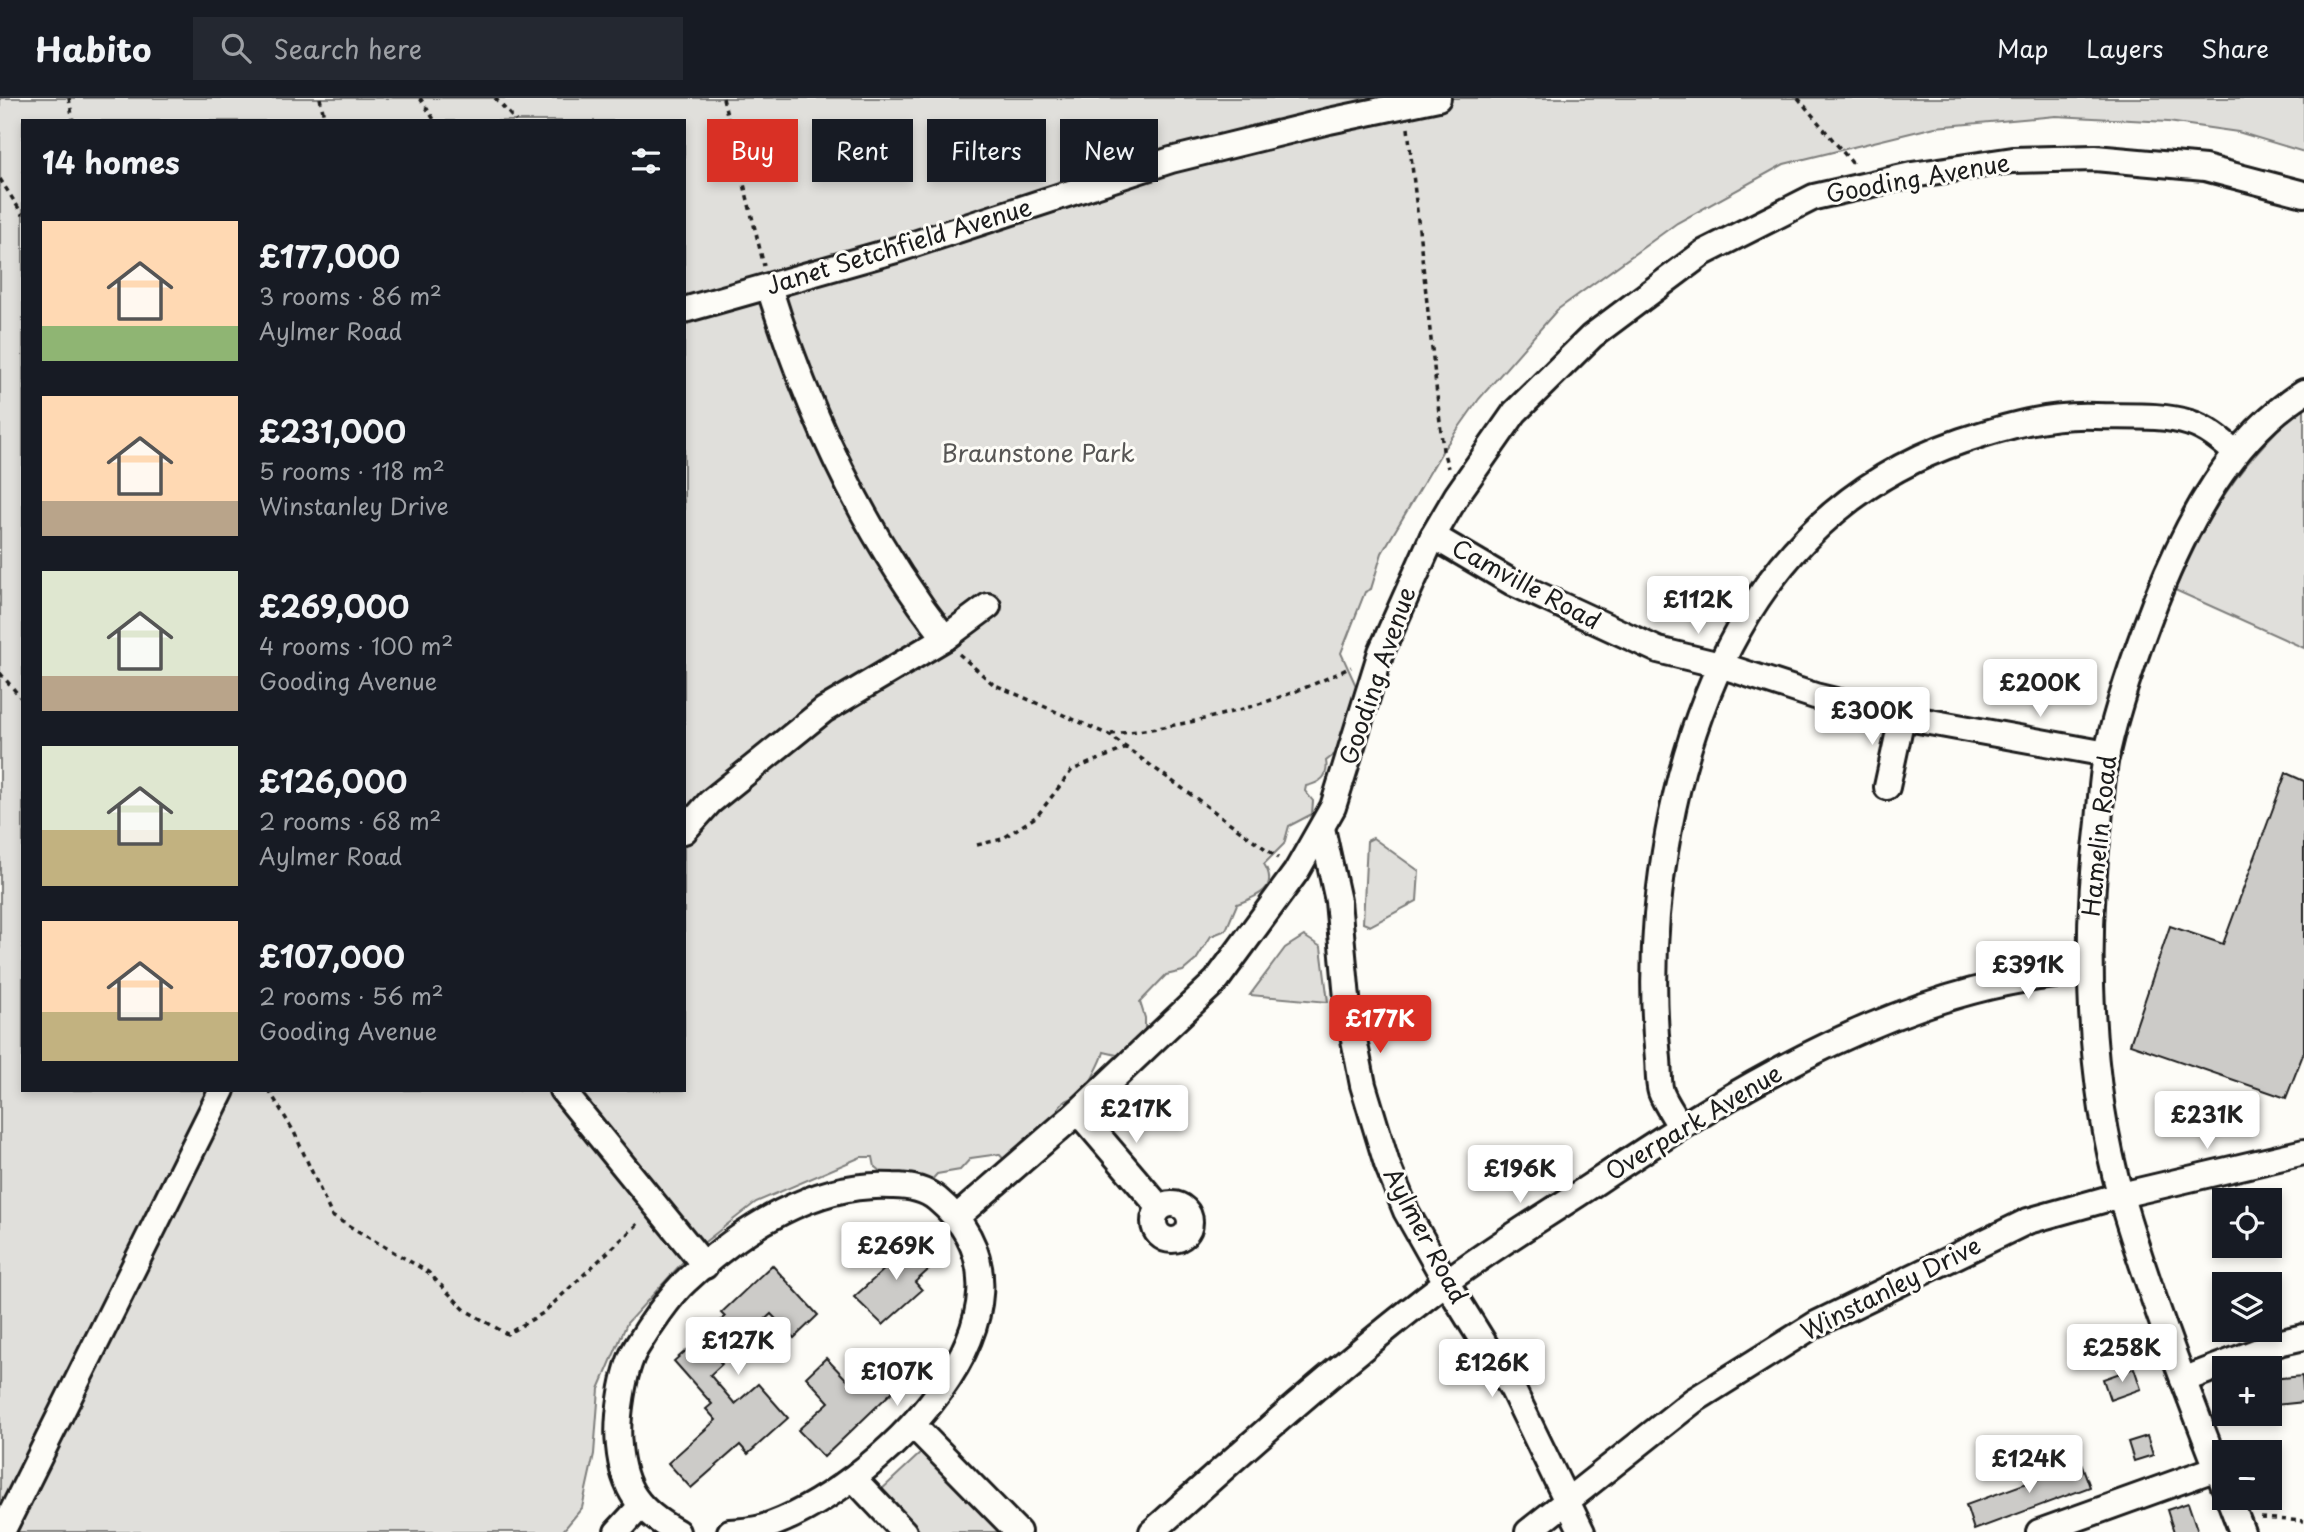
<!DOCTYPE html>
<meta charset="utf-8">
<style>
body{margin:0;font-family:"Playpen Sans",sans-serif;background:#242831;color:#f1f3f6;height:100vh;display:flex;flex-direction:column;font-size:26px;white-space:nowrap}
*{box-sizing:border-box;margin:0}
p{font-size:23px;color:#9ea1a6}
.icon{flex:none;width:38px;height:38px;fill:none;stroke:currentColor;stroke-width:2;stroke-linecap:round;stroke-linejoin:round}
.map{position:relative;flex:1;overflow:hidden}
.panel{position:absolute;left:21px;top:21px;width:665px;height:973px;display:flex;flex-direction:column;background:#171b24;border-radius:0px;box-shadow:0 4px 10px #0003}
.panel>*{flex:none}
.hud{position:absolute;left:707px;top:21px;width:665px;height:63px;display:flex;gap:14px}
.tools{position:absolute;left:2212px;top:1090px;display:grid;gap:14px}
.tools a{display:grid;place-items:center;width:70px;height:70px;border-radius:0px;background:#171b24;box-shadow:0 4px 10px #0003;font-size:35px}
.price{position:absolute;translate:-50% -60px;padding:0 16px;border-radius:7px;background:#fff;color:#222;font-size:23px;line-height:46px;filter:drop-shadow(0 2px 4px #0008)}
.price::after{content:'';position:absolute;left:50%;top:42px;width:21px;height:16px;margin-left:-10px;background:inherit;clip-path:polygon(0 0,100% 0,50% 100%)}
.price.on{background:#d93025;color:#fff}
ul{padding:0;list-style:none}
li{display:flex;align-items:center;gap:21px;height:175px;padding:0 21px}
li span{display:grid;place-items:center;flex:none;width:196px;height:140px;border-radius:0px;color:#555}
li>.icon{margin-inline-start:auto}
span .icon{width:84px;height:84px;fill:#fffc;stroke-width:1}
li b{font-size:30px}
h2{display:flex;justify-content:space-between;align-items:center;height:84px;padding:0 21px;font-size:30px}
.pill{padding:0 24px;border-radius:0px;background:#171b24;box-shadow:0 4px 10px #0003;font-size:24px;line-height:63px}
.pill.on{background:#d93025;color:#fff}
header{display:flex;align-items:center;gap:42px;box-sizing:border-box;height:98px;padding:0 35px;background:#171b24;border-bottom:2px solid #363941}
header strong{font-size:33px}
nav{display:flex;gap:38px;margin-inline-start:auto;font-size:24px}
.search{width:490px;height:63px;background:#242831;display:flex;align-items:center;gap:18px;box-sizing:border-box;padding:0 24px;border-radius:0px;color:#9ea1a6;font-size:26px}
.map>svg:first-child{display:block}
.green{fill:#e0dfdb;stroke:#7e7e7c;stroke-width:2;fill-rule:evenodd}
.building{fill:#cccbc8;stroke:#1c1c1c;stroke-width:2}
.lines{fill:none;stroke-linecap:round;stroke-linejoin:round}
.minor-casing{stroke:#1c1c1c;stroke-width:30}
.path{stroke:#1c1c1c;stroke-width:3.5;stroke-dasharray:5 5;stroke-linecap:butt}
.minor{stroke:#fdfcf7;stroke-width:24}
.labels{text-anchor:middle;stroke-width:6;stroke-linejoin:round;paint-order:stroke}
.street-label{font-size:24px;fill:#1c1c1c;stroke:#fdfcf7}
.park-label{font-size:24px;fill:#575655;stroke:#fdfcf7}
</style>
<header>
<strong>Habito</strong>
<div class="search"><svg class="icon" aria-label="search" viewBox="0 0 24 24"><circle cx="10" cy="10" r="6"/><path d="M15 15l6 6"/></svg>Search here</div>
<nav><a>Map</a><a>Layers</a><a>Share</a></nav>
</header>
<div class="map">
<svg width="2304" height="1434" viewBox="0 0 2304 1434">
<rect width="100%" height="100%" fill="#fdfcf7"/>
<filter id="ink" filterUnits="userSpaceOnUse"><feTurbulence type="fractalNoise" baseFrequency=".0143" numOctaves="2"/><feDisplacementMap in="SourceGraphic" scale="14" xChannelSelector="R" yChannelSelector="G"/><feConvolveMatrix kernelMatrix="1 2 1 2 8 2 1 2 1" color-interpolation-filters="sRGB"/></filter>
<g filter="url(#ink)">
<!-- green -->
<g class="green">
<path d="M0 0H2304V54L2238 34 2168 24 2056 18 1935 29 1784 66 1677 125 1557 212 1479 301 1443 352 1382 455 1371 491 1365 494 1341 555 1357 590 1341 651 1326 663C1329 679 1320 685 1306 688L1305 693 1313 703 1312 716 1289 728 1284 746 1264 766C1280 791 1256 799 1237 806L1226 832 1211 838 1196 862 1183 873 1166 877 1140 904 1145 920V938L1121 958 1104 954C1102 962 1089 988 1084 993 1073 1003 1058 1000 1057 1017L1007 1065 999 1056 971 1060 960 1072 937 1076 929 1085 898 1089 875 1069 873 1059H861L756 1104 692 1154 627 1225 599 1291 594 1356 582 1410 562 1434H0ZM23 23H684V992H23Z"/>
<path d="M2304 310V550L2175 492C2201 433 2223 390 2267 343 2279 331 2289 318 2304 310Z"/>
<path d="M1373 740 1419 773 1417 803 1370 828 1363 825 1367 743Z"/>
<path d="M1304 838 1321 849 1328 904 1250 897 1285 850Z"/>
<path d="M923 1353 1004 1434H921L880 1393Z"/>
</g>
<!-- building -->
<g class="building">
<path d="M2286 675 2304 683V954L2286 1000 2130 946 2170 828 2223 846Z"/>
<path d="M917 1141 937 1164 915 1184 922 1192 883 1227 854 1199 887 1169 880 1161 895 1148 901 1155Z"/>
<path d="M772 1167 818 1217 794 1240 771 1216 745 1240 736 1231 711 1253 722 1266 710 1277 735 1306 758 1286 788 1320 748 1356 740 1347 691 1390 668 1365 716 1322 706 1311 712 1306 674 1263 725 1219 721 1215Z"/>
<path d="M826 1260 848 1283 869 1264 895 1291 824 1359 798 1332 829 1304 806 1279Z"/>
<path d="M2134 1270 2141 1291 2110 1302 2103 1281Z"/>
<path d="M2302 1278 2304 1304 2275 1307 2272 1281Z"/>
<path d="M2147 1338 2153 1357 2134 1363 2128 1344Z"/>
<path d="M2079 1359 2090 1389 1974 1432 1966 1407 2060 1373 2058 1366Z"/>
<path d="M2188 1405 2198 1434H2174L2167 1412Z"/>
</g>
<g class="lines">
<defs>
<g id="minor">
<path d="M769 189C808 315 864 436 945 540"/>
<path d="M684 212 896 152 1171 62 1329 23 1438 0"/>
<path d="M1433 438 1513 485 1658 552 1720 567 1815 598 1902 619 2107 656"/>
<path d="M1887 689 1902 619"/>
<path d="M1322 730 1338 803 1348 911 1363 987 1387 1066 1406 1113 1446 1184 1513 1292 1582 1434"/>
<path d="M684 733 710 704 824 612 945 540 988 508"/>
<path d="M562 992 705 1168"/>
<path d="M1078 1014 1160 1110"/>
<path d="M1680 1028C1674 1017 1665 1005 1661 994 1658 984 1659 971 1658 961 1653 912 1653 865 1657 817 1676 616 1755 414 1961 343 2007 328 2047 316 2096 318 2125 319 2162 316 2190 325 2207 330 2222 343 2236 355"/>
<circle cx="1172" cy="1124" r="18"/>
<path d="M958 1118 1078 1014 1216 883 1296 774 1333 709 1381 554 1433 438 1457 397 1515 314 1592 238 1703 155 1814 99 1912 77 2013 62 2095 60 2205 70 2304 96"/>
<path d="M2183 1282 2282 1244 2304 1239"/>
<path d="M913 1327 1018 1434"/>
<path d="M854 1381 904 1434"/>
<path d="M2224 1388C2187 1293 2150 1197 2121 1099 2088 982 2084 844 2099 724 2101 701 2102 676 2107 654 2119 602 2137 551 2156 502 2187 424 2231 340 2304 294"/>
<path d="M2229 1400 2242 1434"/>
<path d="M2 1434 222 992"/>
<path d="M617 1434 640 1409"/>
<path d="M677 1434C639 1413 623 1392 619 1348 616 1323 623 1272 636 1250 648 1230 670 1197 687 1182 741 1131 816 1083 893 1088 908 1088 925 1091 937 1101 1068 1210 871 1396 761 1430 751 1433 740 1433 730 1434"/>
<path d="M1152 1434C1247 1349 1343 1263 1445 1185 1494 1148 1547 1117 1598 1083 1741 987 1914 882 2090 874"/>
<path d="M1528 1434 1693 1303 1816 1226 2028 1123 2121 1097 2304 1054"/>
<path d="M2039 1434 2217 1370"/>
</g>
</defs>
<!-- minor casing -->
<use href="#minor" class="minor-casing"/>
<!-- path -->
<g class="path">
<path d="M69 0 73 23"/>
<path d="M320 0 325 23"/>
<path d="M420 0 435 23"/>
<path d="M495 0 516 23"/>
<path d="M723 0 764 168"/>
<path d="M1798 0 1853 66"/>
<path d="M1408 30 1443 352 1448 370"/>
<path d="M0 81 23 117"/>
<path d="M959 556 993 586 1109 637 1278 760"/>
<path d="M0 575 23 602"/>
<path d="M1111 636C1193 628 1277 606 1351 569"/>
<path d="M977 747 1002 741 1037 718 1072 672 1127 650"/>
<path d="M269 992 294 1034 332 1118 428 1174 465 1212 507 1236 543 1215 641 1123"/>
<path d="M2261 1420 2304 1423"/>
</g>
<!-- minor -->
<use href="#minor" class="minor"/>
</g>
</g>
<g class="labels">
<!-- street labels -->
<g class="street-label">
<text transform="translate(1918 81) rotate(-10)" y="8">Gooding Avenue</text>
<text transform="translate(899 149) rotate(-17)" y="8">Janet Setchfield Avenue</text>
<text transform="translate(1526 487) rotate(28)" y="8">Camville Road</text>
<text transform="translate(1378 578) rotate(-71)" y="8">Gooding Avenue</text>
<text transform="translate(2100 738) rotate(-84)" y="8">Hamelin Road</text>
<text transform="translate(1694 1025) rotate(-31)" y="8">Overpark Avenue</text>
<text transform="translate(1425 1138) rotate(62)" y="8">Aylmer Road</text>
<text transform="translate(1891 1191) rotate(-27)" y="8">Winstanley Drive</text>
</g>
<!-- park labels -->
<g class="park-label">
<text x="1038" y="364">Braunstone Park</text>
</g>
</g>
</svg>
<div class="tools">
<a><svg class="icon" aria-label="locate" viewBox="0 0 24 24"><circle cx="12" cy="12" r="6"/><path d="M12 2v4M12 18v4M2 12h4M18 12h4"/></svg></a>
<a><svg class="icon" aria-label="layers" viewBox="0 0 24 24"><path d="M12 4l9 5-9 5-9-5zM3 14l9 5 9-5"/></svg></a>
<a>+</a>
<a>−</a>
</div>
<b class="price" style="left:1698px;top:538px">£112K</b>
<b class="price" style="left:2040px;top:621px">£200K</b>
<b class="price" style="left:1872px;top:649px">£300K</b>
<b class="price" style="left:2028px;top:903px">£391K</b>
<b class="price on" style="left:1380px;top:957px">£177K</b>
<b class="price" style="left:1136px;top:1047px">£217K</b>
<b class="price" style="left:2207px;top:1053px">£231K</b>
<b class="price" style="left:1520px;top:1107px">£196K</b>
<b class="price" style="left:896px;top:1184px">£269K</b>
<b class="price" style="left:738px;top:1279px">£127K</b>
<b class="price" style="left:2122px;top:1286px">£258K</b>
<b class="price" style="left:1492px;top:1301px">£126K</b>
<b class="price" style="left:897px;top:1310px">£107K</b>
<b class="price" style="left:2029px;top:1397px">£124K</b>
<div class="hud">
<a class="pill on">Buy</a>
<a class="pill">Rent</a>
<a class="pill">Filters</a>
<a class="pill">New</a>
</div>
<section class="panel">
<h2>14 homes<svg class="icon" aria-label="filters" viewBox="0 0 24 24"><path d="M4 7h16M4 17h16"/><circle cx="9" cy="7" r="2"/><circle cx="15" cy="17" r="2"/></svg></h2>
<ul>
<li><span style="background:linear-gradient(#ffd9b3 75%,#8fb573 0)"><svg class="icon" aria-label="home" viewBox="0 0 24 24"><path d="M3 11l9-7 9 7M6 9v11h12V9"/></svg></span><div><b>£177,000</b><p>3 rooms · 86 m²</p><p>Aylmer Road</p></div></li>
<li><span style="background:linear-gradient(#ffd9b3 75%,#b9a48a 0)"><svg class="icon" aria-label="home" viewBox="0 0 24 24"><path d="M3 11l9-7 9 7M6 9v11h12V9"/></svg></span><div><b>£231,000</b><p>5 rooms · 118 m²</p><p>Winstanley Drive</p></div></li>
<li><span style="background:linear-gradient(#dfe7d0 75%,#b9a48a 0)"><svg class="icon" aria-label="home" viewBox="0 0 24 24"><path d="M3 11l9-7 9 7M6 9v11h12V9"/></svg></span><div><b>£269,000</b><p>4 rooms · 100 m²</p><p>Gooding Avenue</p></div></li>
<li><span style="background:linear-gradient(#dfe7d0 60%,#c2b280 0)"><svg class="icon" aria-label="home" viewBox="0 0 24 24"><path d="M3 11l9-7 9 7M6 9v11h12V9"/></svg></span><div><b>£126,000</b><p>2 rooms · 68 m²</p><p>Aylmer Road</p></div></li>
<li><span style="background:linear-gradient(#ffd9b3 65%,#c2b280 0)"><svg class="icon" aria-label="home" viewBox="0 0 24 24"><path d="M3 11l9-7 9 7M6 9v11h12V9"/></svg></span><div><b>£107,000</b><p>2 rooms · 56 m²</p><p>Gooding Avenue</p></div></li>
</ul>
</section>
</div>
